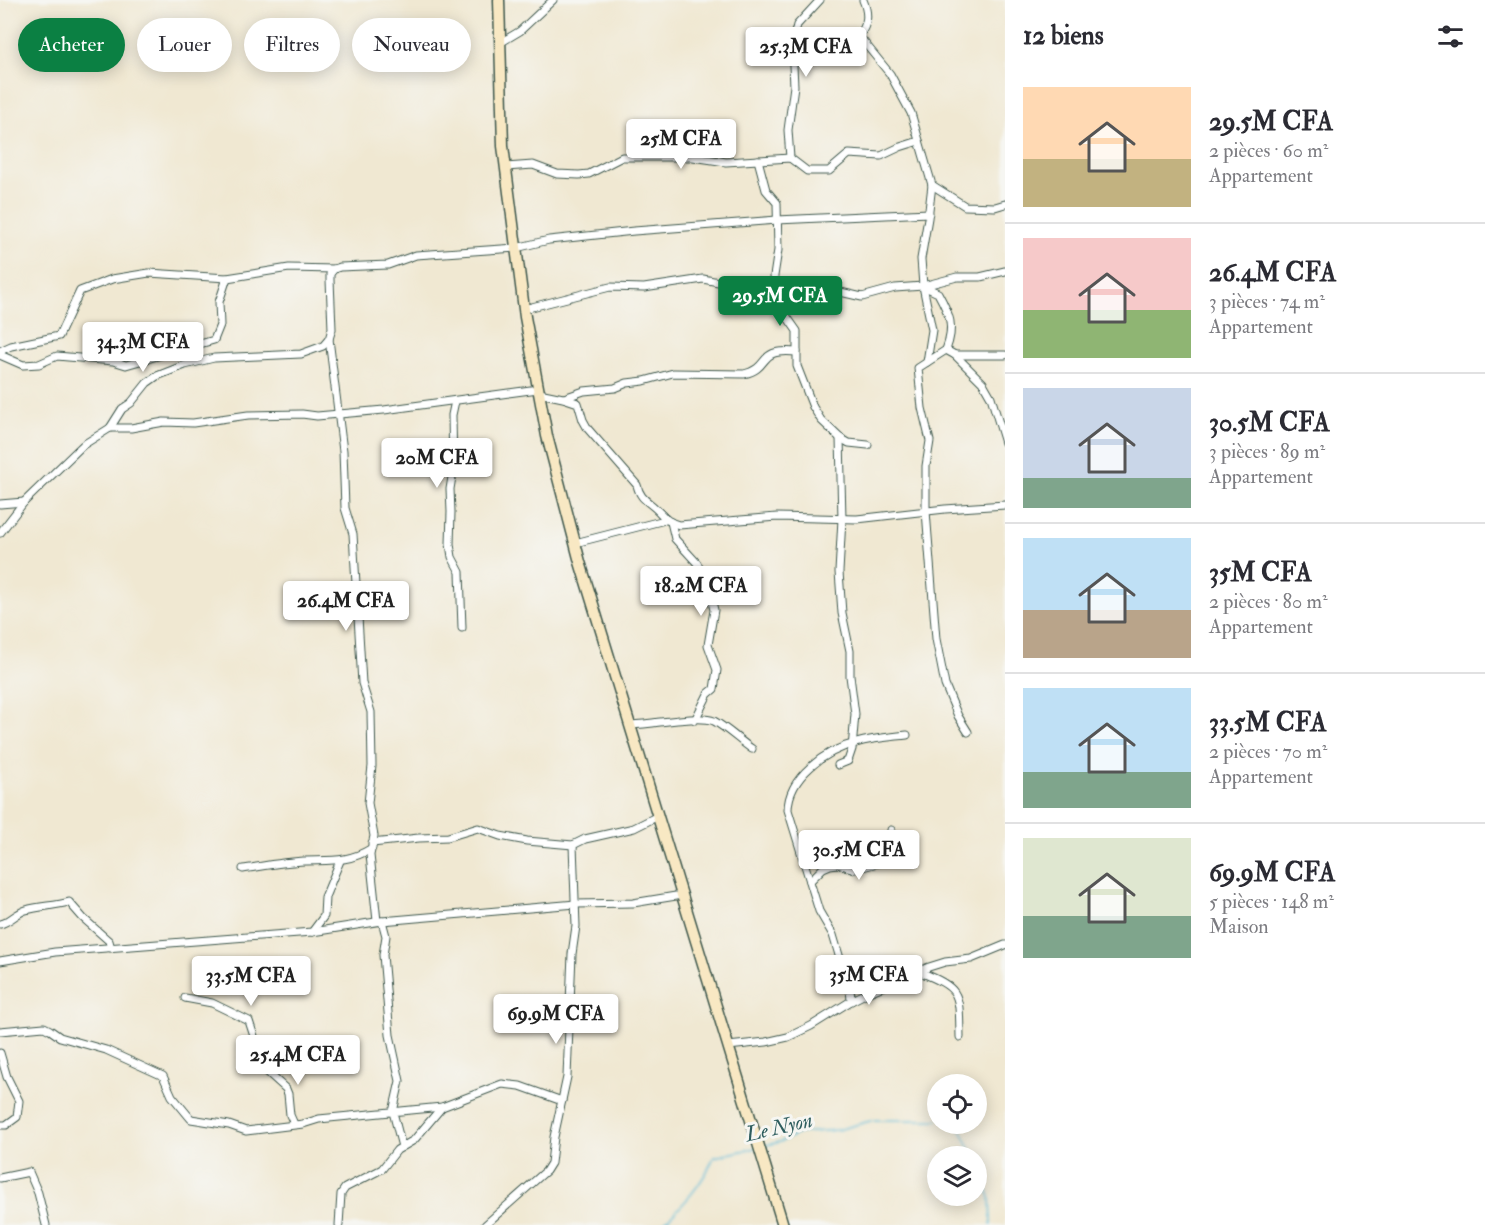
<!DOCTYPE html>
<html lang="fr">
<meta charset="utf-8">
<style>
body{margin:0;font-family:"IM FELL Double Pica",serif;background:#f2f2f3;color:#2b2b33;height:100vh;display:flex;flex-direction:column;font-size:22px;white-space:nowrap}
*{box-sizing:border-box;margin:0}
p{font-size:20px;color:#7c7c81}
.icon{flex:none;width:33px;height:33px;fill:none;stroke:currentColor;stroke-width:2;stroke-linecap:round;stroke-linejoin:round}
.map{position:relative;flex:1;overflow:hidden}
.details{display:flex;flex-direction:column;background:#fff;width:480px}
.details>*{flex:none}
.top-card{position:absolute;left:18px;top:18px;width:570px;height:54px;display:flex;gap:12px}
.fabs{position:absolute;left:927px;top:1074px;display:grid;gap:12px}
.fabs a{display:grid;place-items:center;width:60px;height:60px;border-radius:50%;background:#fff;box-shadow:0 3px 15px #0003;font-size:30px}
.price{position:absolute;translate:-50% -51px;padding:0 14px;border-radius:6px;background:#fff;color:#222;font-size:20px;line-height:39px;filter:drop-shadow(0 2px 3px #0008)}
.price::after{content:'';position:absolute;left:50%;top:36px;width:18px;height:14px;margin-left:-9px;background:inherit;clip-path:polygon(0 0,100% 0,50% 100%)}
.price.active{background:#0b8043;color:#fff}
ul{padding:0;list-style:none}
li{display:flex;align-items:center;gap:18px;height:150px;padding:0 18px}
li+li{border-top:2px solid #e1e1e2}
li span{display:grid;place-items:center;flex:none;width:168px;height:120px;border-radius:0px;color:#555}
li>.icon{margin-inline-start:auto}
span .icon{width:72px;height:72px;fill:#fffc;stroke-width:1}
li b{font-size:26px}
h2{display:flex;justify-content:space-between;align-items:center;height:72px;padding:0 18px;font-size:26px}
.pill{padding:0 21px;border-radius:27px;background:#fff;box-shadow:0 3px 15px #0003;font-size:21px;line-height:54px}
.pill.active{background:#0b8043;color:#fff}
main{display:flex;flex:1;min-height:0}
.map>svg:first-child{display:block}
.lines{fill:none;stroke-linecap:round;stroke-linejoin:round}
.stream{stroke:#5cbcda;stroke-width:1.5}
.street-casing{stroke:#3e574c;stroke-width:9}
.secondary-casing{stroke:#3e574c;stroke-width:13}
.street{stroke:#fff;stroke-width:7}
.secondary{stroke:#f8e8c3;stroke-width:10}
.labels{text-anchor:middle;stroke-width:6;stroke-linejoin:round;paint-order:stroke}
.water-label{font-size:21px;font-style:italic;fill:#2e5d5e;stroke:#f6f6f2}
</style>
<main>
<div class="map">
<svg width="1005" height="1225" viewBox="0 0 1005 1225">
<rect width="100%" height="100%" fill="#f6f6f2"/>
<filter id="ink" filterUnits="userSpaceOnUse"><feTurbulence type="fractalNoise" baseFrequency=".0167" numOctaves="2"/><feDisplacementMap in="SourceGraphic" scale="12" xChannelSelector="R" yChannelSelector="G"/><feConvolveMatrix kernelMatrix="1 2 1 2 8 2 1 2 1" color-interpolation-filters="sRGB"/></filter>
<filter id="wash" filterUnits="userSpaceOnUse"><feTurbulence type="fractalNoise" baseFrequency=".008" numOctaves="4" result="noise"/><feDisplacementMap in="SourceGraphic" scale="24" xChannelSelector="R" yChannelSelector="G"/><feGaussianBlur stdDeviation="1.35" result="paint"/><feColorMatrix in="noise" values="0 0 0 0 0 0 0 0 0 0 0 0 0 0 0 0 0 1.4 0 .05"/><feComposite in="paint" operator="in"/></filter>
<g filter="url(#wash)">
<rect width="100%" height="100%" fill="#f0e8d2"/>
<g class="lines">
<!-- stream -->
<g class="stream">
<path d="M954 1124 962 1132 974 1156"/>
<path d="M762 1146 780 1142 800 1133 837 1130 874 1120H938"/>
<path d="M976 1161 990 1197 991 1225"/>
<path d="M660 1225C682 1208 703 1183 714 1157L755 1148"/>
</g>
</g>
</g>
<g filter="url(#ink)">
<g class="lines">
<defs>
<g id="street">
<path d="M863 0C869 14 868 24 859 36L890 74 911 113 932 185 928 218 921 259 923 286 932 330 927 362"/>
<path d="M500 43 520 31 553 0"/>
<path d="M790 158 788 130 794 86 792 45 797 25 820 0"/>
<path d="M758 160 766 190 777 203 778 250 774 276 775 291 778 304 797 331V366L813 407 821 420 840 438 849 443 868 445"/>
<path d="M506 167 533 165 557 174 579 175 589 174 622 157H693L726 162 790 158 807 171H829L849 154 881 156 900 147 919 141"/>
<path d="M932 185 965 206 995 207 1005 204"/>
<path d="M923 286 938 293C950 315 955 326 946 350L955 355H1005"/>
<path d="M524 309 610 287 644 288 703 279 739 286 775 288 798 293 836 291 862 297 895 288 923 286 957 277H980L1005 271"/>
<path d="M329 339 343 451 345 508 353 534 362 683 371 712 372 766 368 803 374 836 370 855 377 921"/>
<path d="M946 350 918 368 922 408 930 441 926 466V511L936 639 945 685 958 716 968 732"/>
<path d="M0 351 11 346 59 336 80 291 112 279 149 273 227 278 289 268 334 269 340 267 388 265 416 255 516 248 549 240 634 231 777 220 929 213"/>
<path d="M0 355 23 365 39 364 57 356 113 361 126 365 214 340 220 325 219 302 227 278"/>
<path d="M955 355 983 383 991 397 1005 443"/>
<path d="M539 393 563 398 578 403 583 420 588 429 637 485C640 498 646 500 655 508 665 517 665 521 679 525L777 517 857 519 945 509 1005 505"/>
<path d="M564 398 584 391 615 388 627 383 644 381 673 373 744 374C773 367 755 348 797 352"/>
<path d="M455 401 452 415 453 471 450 489 451 512 450 544 452 557 460 572 462 628"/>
<path d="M110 428H131L164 422 193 423 248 415 302 414 317 416 384 410 538 389"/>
<path d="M0 504 24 502"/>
<path d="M671 522 675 539 697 563 710 593 714 610 708 645 717 670 714 689 708 694 695 720"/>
<path d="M0 533 24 502 83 445 110 428 122 409 131 403 147 383 157 376 185 365 214 358 301 354 323 346 329 339 332 329 330 280V274L334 269"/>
<path d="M575 543 665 520"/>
<path d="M630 725C649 725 699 714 714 721 727 728 740 741 752 749"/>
<path d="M838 765 848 761 852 749 855 714 850 676V651L842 613 839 572 842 519 840 438"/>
<path d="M372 843 419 838 448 837 478 828 500 836 527 841 573 845 585 839 634 828 658 816"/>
<path d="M243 869C263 866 284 862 304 861 330 860 348 863 372 848"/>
<path d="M810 881 823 868 830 865 837 864 855 869 893 859 896 854 890 843 891 830"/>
<path d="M382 921 386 936 383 955 390 1035 400 1081 393 1112 402 1147"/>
<path d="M0 924C10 922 16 913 26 910 40 906 55 906 69 902L83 918 109 941 111 948"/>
<path d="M312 932 324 916 325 897 340 861"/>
<path d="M0 961 55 952 312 932 382 921 576 904 633 903 682 895"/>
<path d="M920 972C962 989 959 993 960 1037"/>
<path d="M185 998 212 1003 249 1021 265 1070 286 1089 288 1094 290 1115 294 1124"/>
<path d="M851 1001 849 974 841 962 833 935 819 911 788 810C788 777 826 750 856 743 873 738 890 737 907 735"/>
<path d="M0 1031 44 1027 50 1030 60 1037 106 1050 163 1076 172 1096 191 1119 229 1125 246 1131 303 1124 319 1119 442 1107 502 1084 520 1086 562 1101"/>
<path d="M728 1046 766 1042 788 1037 811 1026 851 1001 869 992 929 967 945 962 971 959 1005 945"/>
<path d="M0 1053 7 1077 19 1101 17 1117 6 1125H0"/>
<path d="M0 1178 29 1172 38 1193 46 1225"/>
<path d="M339 1225 341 1194 345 1188 382 1169 397 1150 414 1140 442 1107"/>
<path d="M485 1225 546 1171 551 1163 554 1137 567 1077 572 954 576 926 573 845"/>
</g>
<path id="secondary" d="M499 0 503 146 525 317 547 436 580 562 783 1225"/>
</defs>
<!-- street casing -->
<use href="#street" class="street-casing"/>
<!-- secondary casing -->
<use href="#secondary" class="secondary-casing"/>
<!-- street -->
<use href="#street" class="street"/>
<!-- secondary -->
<use href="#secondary" class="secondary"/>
</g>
</g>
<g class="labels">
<!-- water labels -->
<g class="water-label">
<text transform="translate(779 1127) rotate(-13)" y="7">Le Nyon</text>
</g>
</g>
</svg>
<div class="fabs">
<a><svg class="icon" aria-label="locate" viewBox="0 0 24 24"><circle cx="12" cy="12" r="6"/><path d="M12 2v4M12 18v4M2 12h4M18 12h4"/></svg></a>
<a><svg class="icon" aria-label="layers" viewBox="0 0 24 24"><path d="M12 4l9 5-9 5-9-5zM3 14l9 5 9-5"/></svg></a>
</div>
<b class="price" style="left:806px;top:78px">25.3M CFA</b>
<b class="price" style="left:681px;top:170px">25M CFA</b>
<b class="price active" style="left:780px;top:327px">29.5M CFA</b>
<b class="price" style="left:143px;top:373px">34.3M CFA</b>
<b class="price" style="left:437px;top:489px">20M CFA</b>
<b class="price" style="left:701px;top:617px">18.2M CFA</b>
<b class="price" style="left:346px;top:632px">26.4M CFA</b>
<b class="price" style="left:859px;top:881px">30.5M CFA</b>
<b class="price" style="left:869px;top:1006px">35M CFA</b>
<b class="price" style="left:251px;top:1007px">33.5M CFA</b>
<b class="price" style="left:556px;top:1045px">69.9M CFA</b>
<b class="price" style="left:298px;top:1086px">25.4M CFA</b>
<div class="top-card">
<a class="pill active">Acheter</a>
<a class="pill">Louer</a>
<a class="pill">Filtres</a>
<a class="pill">Nouveau</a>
</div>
</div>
<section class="details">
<h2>12 biens<svg class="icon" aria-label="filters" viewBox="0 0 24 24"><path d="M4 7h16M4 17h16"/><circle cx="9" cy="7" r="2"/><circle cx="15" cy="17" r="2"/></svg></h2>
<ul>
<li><span style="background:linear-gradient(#ffd9b3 60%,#c2b280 0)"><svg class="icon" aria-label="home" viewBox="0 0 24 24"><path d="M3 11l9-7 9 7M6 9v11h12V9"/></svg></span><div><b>29.5M CFA</b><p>2 pièces · 60 m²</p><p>Appartement</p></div></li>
<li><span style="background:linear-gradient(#f6c9c9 60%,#8fb573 0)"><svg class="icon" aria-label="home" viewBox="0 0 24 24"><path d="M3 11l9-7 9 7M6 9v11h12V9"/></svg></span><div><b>26.4M CFA</b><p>3 pièces · 74 m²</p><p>Appartement</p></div></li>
<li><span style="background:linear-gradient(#c9d6e8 75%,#7fa58c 0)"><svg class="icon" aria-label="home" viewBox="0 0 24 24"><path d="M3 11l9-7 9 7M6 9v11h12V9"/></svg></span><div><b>30.5M CFA</b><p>3 pièces · 89 m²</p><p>Appartement</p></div></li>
<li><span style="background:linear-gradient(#bfe0f5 60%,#b9a48a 0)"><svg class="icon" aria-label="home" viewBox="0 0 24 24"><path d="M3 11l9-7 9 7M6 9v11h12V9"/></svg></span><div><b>35M CFA</b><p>2 pièces · 80 m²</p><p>Appartement</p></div></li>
<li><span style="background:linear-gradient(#bfe0f5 70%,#7fa58c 0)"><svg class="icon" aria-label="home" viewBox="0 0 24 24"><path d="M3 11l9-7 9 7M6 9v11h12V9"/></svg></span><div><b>33.5M CFA</b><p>2 pièces · 70 m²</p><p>Appartement</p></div></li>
<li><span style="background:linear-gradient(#dfe7d0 65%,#7fa58c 0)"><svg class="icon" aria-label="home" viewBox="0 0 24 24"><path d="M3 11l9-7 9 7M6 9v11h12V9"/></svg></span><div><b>69.9M CFA</b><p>5 pièces · 148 m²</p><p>Maison</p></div></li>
</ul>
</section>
</main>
